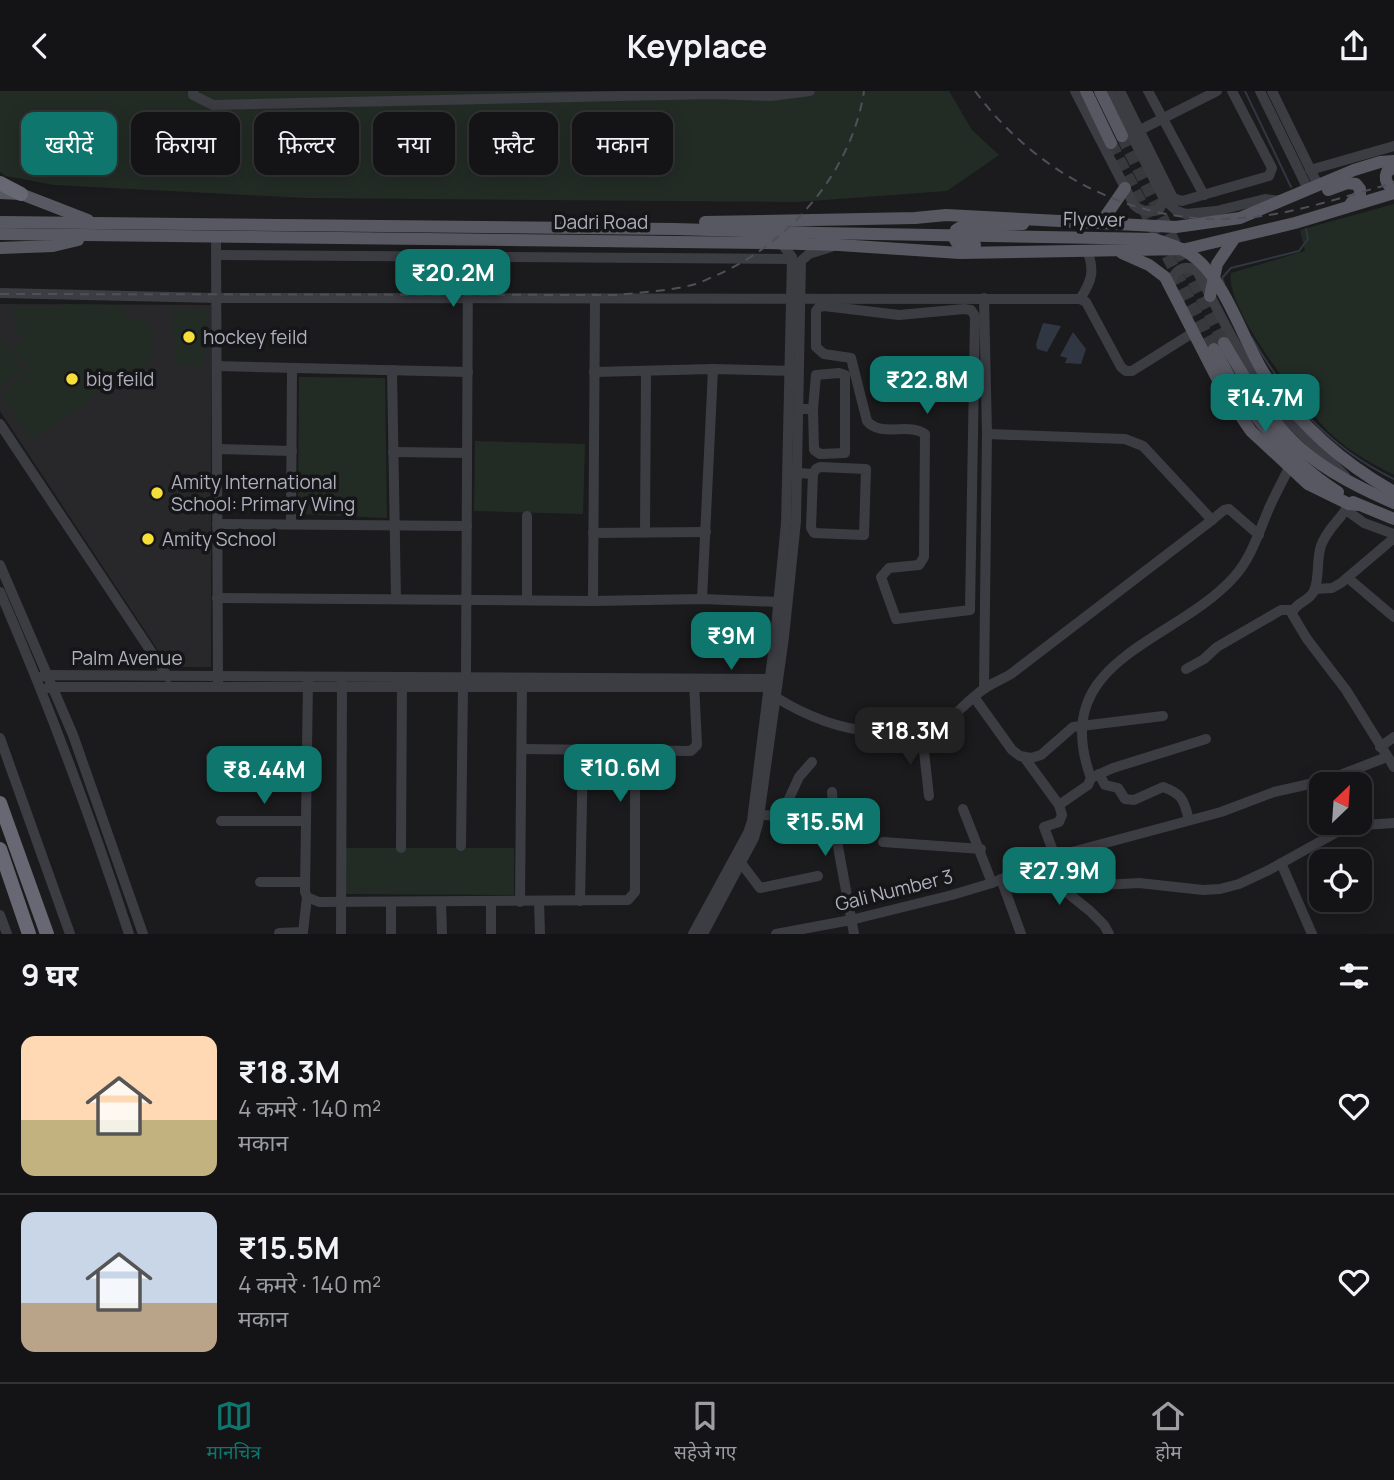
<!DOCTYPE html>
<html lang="hi">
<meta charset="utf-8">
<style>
body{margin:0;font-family:Manrope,"Noto Sans Devanagari",sans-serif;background:#212123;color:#f1f3f6;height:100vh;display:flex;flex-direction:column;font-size:26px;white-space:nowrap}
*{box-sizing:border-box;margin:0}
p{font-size:23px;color:#9d9ea1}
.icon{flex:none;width:38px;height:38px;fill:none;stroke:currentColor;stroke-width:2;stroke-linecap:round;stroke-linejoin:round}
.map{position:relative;height:843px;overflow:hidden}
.panel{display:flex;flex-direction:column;background:#141416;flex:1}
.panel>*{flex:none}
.top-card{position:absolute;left:21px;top:21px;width:700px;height:63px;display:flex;gap:14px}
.needle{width:46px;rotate:25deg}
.fabs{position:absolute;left:1309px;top:681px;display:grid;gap:14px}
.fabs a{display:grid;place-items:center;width:63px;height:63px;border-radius:14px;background:#141416;box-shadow:0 4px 18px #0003,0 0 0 2px #333335;font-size:35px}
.price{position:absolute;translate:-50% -60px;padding:0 16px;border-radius:14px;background:#0f766e;color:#fff;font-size:23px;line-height:46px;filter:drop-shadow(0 2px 4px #0008)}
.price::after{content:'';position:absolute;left:50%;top:42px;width:21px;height:16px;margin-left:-10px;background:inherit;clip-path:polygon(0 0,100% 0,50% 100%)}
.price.on{background:#222;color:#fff}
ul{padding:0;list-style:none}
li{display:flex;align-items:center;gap:21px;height:175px;padding:0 21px}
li+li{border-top:2px solid #333335}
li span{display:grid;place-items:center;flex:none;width:196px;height:140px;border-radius:14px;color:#555}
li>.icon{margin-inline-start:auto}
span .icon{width:84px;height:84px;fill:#fffc;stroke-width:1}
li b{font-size:30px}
h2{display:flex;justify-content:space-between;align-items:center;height:84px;padding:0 21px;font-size:30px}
.pill{padding:0 24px;border-radius:14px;background:#141416;box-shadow:0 4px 18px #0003,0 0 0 2px #333335;font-size:24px;line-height:63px}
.pill.on{background:#0f766e;color:#fff}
header{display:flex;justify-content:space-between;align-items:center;height:91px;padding:0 21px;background:#141416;font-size:32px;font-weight:700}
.tabs{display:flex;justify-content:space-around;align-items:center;height:98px;border-top:2px solid #333335;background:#141416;font-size:19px;color:#9d9ea1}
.tabs a{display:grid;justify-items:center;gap:4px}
.tabs .on{color:#0f766e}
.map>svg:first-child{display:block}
.built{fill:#28272a}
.green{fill:#222c25}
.water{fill:#303642}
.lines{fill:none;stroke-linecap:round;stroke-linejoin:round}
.stream{stroke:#303642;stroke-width:2}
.major-tunnel{stroke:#38393d;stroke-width:12;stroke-dasharray:12 6;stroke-linecap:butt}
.minor{stroke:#3c3c43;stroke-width:10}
.major{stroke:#585862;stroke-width:12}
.highway{stroke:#686874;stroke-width:14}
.rail{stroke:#4f4f58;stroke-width:2;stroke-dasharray:9 7;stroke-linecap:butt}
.major-bridge{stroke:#585862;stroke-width:12}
.poi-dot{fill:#f7df39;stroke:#161618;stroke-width:2.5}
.labels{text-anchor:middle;stroke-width:7;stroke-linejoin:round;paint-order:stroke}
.street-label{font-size:19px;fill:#adafbd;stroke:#161618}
.poi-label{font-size:19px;fill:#adafbd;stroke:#161618;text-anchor:start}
</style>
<header><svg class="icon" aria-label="back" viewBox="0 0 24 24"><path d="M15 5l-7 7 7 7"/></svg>Keyplace<svg class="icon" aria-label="share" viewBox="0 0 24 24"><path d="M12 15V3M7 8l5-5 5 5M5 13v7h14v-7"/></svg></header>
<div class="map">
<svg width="1394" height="843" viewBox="0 0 1394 843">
<rect width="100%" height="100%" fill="#1b1b1d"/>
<!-- built -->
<path class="built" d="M0 213 211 214V576H169L0 320Z"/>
<!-- green -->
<g class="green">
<path d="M0 0H949L972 39 999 64 947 100 797 111 307 107 54 94 6 85 0 81Z"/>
<path d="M1394 113V384C1371 372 1350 361 1331 343 1304 317 1224 218 1231 182L1305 160 1300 139Z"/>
<path d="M61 213 122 214 129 228 146 230 153 245 150 271 109 298 91 305 82 316 31 348 2 304 29 277 12 259 24 250 13 233V216H61Z"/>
<path d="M172 219H205L204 275 176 274Z"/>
<path d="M3 250 24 278 0 297V252Z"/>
<path d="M299 286 385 287 387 427 298 423Z"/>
<path d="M475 350 585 353 583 423 474 420Z"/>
<path d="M345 757H514V804L345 803Z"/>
</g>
<!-- water -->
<g class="water">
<path d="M1043 232 1061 235 1047 261 1037 258 1036 253Z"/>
<path d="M1073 241 1086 258 1081 273 1065 272 1067 267 1060 265Z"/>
</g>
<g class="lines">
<!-- stream -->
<g class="stream">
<path d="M1245 0 1291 96"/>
<path d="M1224 192 1222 187 1231 177 1299 160 1308 148 1306 138"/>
<path d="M1252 247C1289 310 1328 356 1394 388"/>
</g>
<!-- major-tunnel -->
<g class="major-tunnel">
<path d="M1122 45 1224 252"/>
<path d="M1111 52 1214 258"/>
</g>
<!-- minor -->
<g class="minor">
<path d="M193 0V4L213 14 712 3 771 5 810 0"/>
<path d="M1075 0 1134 114C1141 121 1149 121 1159 119L1164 108"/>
<path d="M1109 0 1164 108 1177 120 1186 123 1216 120 1265 108 1280 110"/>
<path d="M1120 0 1173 107 1182 110 1269 85 1272 77 1232 0"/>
<path d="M1148 0 1204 104"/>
<path d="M1260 0 1308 98"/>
<path d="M1272 0 1318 94"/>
<path d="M1140 39 1217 0"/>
<path d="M1310 79 1394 55"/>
<path d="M216 147 218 591"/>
<path d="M216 164 792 168"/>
<path d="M1170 195C1173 180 1183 172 1197 180 1221 224 1242 271 1273 311 1294 339 1321 360 1345 385"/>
<path d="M0 202 216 207 1080 208 1086 211 1121 276 1126 280H1132L1194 241"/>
<path d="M984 207 987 343 984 598"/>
<path d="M1080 208C1092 190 1095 179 1087 159"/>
<path d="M824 215 899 224 964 218 971 219 975 225 970 519 896 528 881 486 889 477 919 474 924 466 925 343C909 331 881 347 867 330L851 267 824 263 816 256V220L819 216Z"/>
<path d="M217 275 468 281"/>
<path d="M392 279 396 508"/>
<path d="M594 281 713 278 797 280"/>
<path d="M798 318H813L816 284 839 282 845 284V362L820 363 814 359 813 318"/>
<path d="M0 333 168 586"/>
<path d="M217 358 292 360"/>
<path d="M393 361 467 362"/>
<path d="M797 382 813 383 816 378 820 376 866 378 864 444 814 442 811 437 813 383"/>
<path d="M1349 413C1342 428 1327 437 1321 455 1316 469 1320 486 1314 500 1309 511 1295 511 1292 523L1307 548 1346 599 1394 676"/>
<path d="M1346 419 1364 432 1394 443"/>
<path d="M527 425V509"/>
<path d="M1212 429 1224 419 1229 418 1259 444"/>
<path d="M217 433 467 435"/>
<path d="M291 433 292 277"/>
<path d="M645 440 646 281"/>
<path d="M593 442 706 441"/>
<path d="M0 474 73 644 143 843"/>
<path d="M1348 487 1394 526"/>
<path d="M1315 498 1332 497 1341 492 1394 447"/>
<path d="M0 501C49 614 91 727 129 843"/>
<path d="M217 507 593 510 702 508 779 511"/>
<path d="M702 508 713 278"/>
<path d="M593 510 595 207"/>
<path d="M1186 578 1204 568 1217 556 1281 519H1292"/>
<path d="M37 587 47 584 770 588"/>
<path d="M308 589 305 801 307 806 319 811 628 809 635 801V660"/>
<path d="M41 599 52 596H769"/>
<path d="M768 601C794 619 829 635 861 639 881 642 902 641 922 643 950 633 959 617 981 600 990 593 1001 589 1011 583L1212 429 1143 355 1125 348 987 343"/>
<path d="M974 606 1012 659 1020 665 1031 667 1041 664 1073 636 1163 625"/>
<path d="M922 643 929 705"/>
<path d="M0 647 70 843"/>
<path d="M1380 656 1394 646"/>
<path d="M522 658 691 660 697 654 694 591"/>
<path d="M211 666 307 667"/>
<path d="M1024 666 1059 714"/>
<path d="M1099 683 1105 694 1118 697 1125 708 1134 709 1163 696C1183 703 1184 710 1189 729"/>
<path d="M1091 687C1047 567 1174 553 1234 486 1252 466 1259 440 1270 415 1276 402 1283 389 1289 377"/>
<path d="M832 701 834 734 854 843"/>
<path d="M963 718 992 792"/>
<path d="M760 724 781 725 799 686 812 671"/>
<path d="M221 730H306"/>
<path d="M883 751 981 758"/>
<path d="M461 755 463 595 466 586 468 167"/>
<path d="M401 757 402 590"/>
<path d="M741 772 760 797 818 785"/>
<path d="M1281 772 1312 843"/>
<path d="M1001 788 1021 843"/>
<path d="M260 791H305"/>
<path d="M1065 796 1139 792 1203 799 1220 798 1239 793 1269 779 1348 735 1394 732"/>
<path d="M1006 798 1060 780"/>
<path d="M539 810 540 843"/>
<path d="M580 810 583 659"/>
<path d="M441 811 442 843"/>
<path d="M520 811 522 591"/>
<path d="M0 824 7 843"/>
<path d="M279 842 303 841 307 806"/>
<path d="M341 843 342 589"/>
<path d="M391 843V811"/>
<path d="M491 843V811"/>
<path d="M693 843 748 742 752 730 775 546 786 432 792 166 781 152"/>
<path d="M703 843 754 747 758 733 784 546 796 430 801 170 809 163 831 156"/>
<path d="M776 843 851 829 952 804 992 792 1057 765 1221 721 1274 701 1327 689 1387 666"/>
<path d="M1109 843 1104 834 1090 820 1069 803 1044 736 1059 731 1062 724 1059 714 1088 694 1091 687 1113 677 1206 648"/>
</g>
<!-- major -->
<g class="major">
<path d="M1086 0 1111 52"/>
<path d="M1100 0 1122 45"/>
<path d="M1394 76 1387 81C1384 88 1387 95 1394 97"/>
<path d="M1328 99 1347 92 1356 93 1360 98V104L1351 112"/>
<path d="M0 102 21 103 88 129"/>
<path d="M0 131 674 138 819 142"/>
<path d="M705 131 915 127 946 124 1176 136 1240 127 1354 79 1380 71 1394 70"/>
<path d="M1095 132 1105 126 1125 97"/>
<path d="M0 143 766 152 839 154 960 162 1186 158 1295 132 1394 102"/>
<path d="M975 154 957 152 954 147 956 139 961 136 1023 133"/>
<path d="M0 157 53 155 78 149"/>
<path d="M1122 162 1149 174 1165 186 1223 299 1251 340 1308 393 1349 413 1359 414"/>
<path d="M1210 205 1217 173 1234 148"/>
<path d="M1224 252C1246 289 1268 328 1300 357 1327 381 1362 398 1394 412"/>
<path d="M1214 258C1225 276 1234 297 1247 314 1272 347 1303 379 1338 401"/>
<path d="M1265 284C1302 335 1339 370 1394 401"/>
<path d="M1353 411 1394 428"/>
</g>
<!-- highway -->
<g class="highway">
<path d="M0 92 21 103"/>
<path d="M0 712 47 843"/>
<path d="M0 758 29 843"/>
</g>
<!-- rail -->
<g class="rail">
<path d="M975 0C1040 88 1144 139 1254 126 1301 121 1348 104 1394 92"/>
<path d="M0 203 618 204C642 201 669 200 692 194 701 192 709 187 717 184 790 152 852 80 864 0"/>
</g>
<!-- major-bridge -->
<path class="major-bridge" d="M819 142 1154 148C1169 153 1183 157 1194 166 1226 190 1243 250 1265 284"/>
</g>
<!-- markers -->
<g class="poi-dot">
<circle cx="189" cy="246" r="7"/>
<circle cx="72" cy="288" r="7"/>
<circle cx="157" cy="402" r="7"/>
<circle cx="148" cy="448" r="7"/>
</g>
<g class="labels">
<!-- street labels -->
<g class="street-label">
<text transform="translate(1094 128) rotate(1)" y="7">Flyover</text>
<text x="601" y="138">Dadri Road</text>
<text x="127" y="574">Palm Avenue</text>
<text transform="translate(894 799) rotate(-14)" y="7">Gali Number 3</text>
</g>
<!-- poi labels -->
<g class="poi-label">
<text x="203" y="253">hockey feild</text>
<text x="86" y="295">big feild</text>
<text x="171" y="398">Amity International<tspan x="171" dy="22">School: Primary Wing</tspan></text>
<text x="162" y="455">Amity School</text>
</g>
</g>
</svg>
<div class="fabs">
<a><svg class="needle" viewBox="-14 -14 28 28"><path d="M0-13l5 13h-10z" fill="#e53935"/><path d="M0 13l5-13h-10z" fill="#9d9ea1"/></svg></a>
<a><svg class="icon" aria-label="locate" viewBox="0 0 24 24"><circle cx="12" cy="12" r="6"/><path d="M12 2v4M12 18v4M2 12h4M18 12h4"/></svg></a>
</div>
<b class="price" style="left:453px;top:218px">₹20.2M</b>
<b class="price" style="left:927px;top:325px">₹22.8M</b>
<b class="price" style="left:1265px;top:343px">₹14.7M</b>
<b class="price" style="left:731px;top:581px">₹9M</b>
<b class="price on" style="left:910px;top:676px">₹18.3M</b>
<b class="price" style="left:620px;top:713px">₹10.6M</b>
<b class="price" style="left:264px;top:715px">₹8.44M</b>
<b class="price" style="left:825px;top:767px">₹15.5M</b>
<b class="price" style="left:1059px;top:816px">₹27.9M</b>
<div class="top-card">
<a class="pill on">खरीदें</a>
<a class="pill">किराया</a>
<a class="pill">फ़िल्टर</a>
<a class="pill">नया</a>
<a class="pill">फ़्लैट</a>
<a class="pill">मकान</a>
</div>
</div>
<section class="panel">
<h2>9 घर<svg class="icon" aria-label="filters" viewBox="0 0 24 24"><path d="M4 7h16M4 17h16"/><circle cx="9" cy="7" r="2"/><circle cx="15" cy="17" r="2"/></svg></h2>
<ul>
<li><span style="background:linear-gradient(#ffd9b3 60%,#c2b280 0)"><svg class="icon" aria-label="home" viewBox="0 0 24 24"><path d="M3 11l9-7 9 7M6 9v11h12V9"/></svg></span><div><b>₹18.3M</b><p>4 कमरे · 140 m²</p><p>मकान</p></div><svg class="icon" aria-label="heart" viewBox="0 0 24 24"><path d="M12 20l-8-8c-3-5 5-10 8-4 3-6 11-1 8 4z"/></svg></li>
<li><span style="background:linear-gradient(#c9d6e8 65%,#b9a48a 0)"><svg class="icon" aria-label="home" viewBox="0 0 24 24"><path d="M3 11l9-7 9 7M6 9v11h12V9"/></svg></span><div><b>₹15.5M</b><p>4 कमरे · 140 m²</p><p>मकान</p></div><svg class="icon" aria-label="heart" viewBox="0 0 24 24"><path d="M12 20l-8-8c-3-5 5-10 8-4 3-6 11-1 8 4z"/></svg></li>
</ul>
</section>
<nav class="tabs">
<a class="on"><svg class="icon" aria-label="map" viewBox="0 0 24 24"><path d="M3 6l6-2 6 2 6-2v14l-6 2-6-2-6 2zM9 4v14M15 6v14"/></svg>मानचित्र</a>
<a><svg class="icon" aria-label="saved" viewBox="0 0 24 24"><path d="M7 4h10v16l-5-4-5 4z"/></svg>सहेजे गए</a>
<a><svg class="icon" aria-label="home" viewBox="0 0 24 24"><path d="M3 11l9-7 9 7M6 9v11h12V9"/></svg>होम</a>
</nav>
